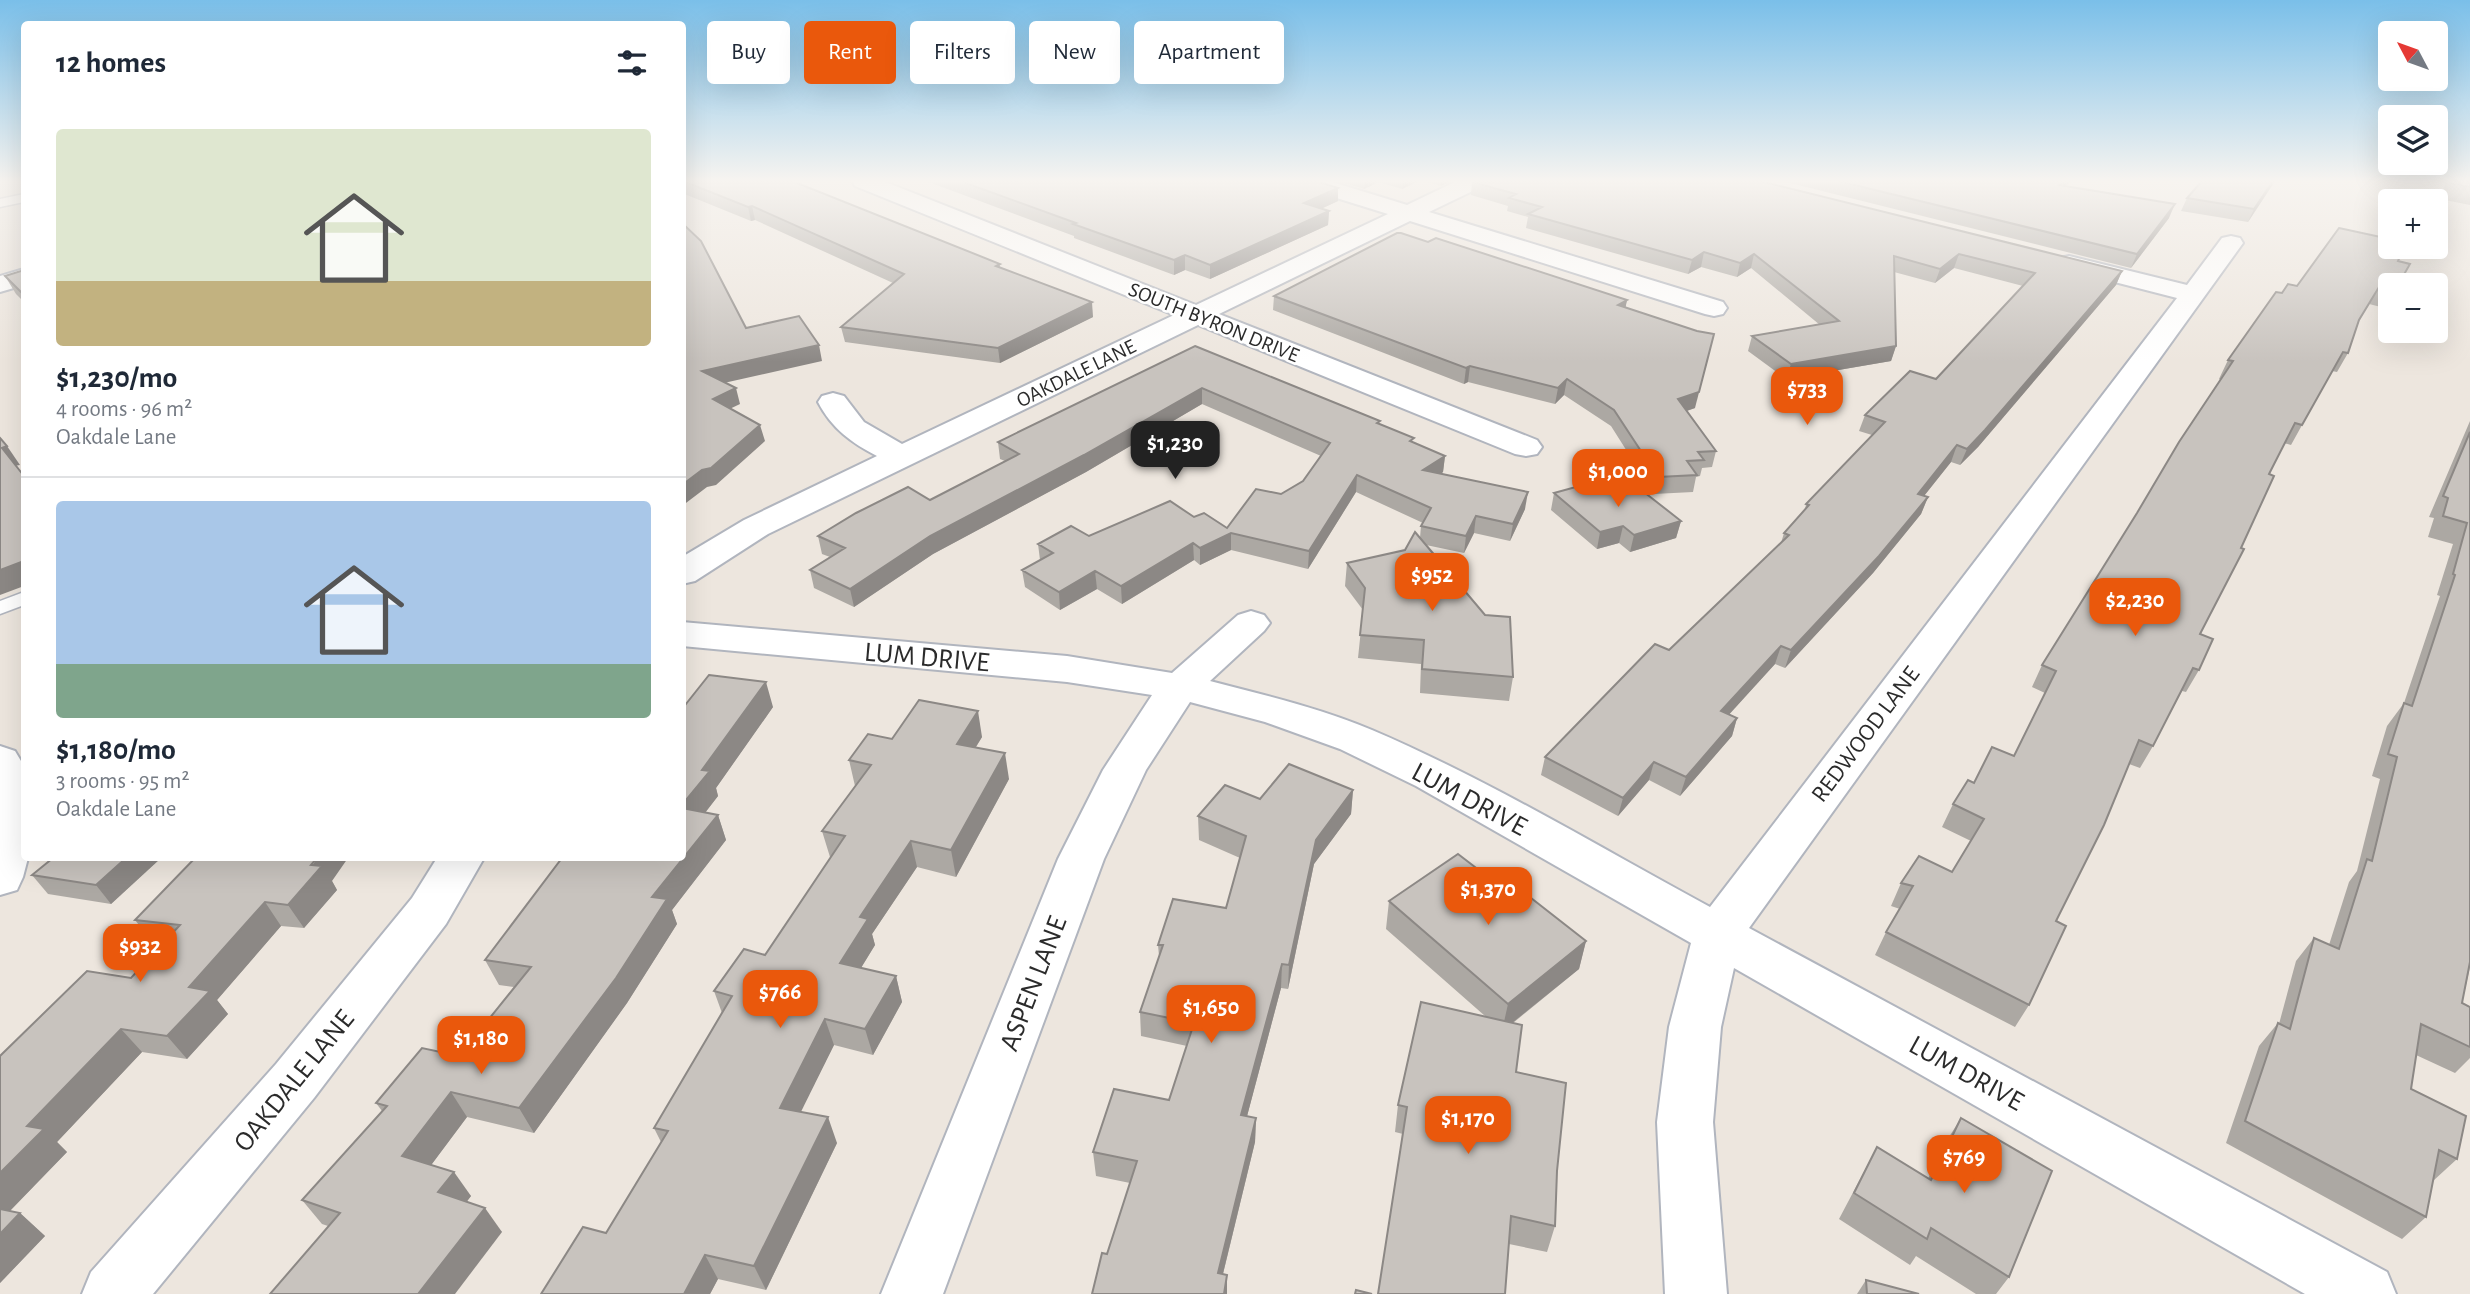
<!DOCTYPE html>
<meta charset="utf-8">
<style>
body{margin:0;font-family:"Alegreya Sans",sans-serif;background:#f2f2f3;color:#1f2937;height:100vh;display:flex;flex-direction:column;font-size:26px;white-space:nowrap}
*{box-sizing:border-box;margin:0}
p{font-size:23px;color:#747a83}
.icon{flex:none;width:38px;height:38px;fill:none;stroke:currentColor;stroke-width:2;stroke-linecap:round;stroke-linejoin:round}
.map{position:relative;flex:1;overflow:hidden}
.sheet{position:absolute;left:21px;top:21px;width:665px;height:840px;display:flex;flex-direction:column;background:#fff;border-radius:7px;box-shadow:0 7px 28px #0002}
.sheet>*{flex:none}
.top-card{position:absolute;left:707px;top:21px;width:665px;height:63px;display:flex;gap:14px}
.needle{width:46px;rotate:311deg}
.buttons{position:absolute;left:2378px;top:21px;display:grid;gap:14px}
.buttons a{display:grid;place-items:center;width:70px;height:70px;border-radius:7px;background:#fff;box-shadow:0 7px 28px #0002;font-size:35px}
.price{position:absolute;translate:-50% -60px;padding:0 16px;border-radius:14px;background:#ea580c;color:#fff;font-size:23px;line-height:46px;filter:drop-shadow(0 2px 4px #0008)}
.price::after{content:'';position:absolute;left:50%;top:42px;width:21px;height:16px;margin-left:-10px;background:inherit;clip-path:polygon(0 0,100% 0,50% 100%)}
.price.on{background:#222;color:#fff}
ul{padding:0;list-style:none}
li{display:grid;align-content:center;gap:14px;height:371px;padding:0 35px}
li+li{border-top:2px solid #e0e1e3}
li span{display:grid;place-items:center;height:217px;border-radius:7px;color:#555}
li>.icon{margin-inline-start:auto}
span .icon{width:126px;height:126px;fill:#fffc;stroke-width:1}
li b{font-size:30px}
h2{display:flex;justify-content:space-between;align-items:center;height:84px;padding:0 35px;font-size:30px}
.tag{padding:0 24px;border-radius:7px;background:#fff;box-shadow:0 7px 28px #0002;font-size:24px;line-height:63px}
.tag.on{background:#ea580c;color:#fff}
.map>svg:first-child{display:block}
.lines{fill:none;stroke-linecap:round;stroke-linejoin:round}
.service-casing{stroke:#b1b5be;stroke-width:3}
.minor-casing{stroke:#b1b5be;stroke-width:4}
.secondary-casing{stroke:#b1b5be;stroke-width:4}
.service{fill:#fff;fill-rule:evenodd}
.minor{fill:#fff;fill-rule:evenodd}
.secondary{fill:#fff;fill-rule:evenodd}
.wall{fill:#aca8a3}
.shaded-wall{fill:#8c8885}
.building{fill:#c8c3be;stroke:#8c8885;stroke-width:2}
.labels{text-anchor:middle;stroke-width:5;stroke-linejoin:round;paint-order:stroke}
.far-street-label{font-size:21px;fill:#2b2b2b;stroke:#fff}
.street-label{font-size:24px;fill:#2b2b2b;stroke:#fff}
.near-street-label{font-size:28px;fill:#2b2b2b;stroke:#fff}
</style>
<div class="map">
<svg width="2470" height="1294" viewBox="0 0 2470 1294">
<rect width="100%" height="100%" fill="#ede6de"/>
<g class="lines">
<defs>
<g id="service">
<path d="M24 194V202L0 207V199Z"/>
<path d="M24 592V605L0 614V601Z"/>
</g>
<g id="minor">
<path d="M852 181H883L1196 305 1388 214 1298 186 1295 181H1329L1407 205 1457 181H1486L1483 186 1429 212 1723 302 1727 308 1723 314 1714 316 1705 314 1410 221 1219 314 1537 440 1542 447 1537 454 1526 456 1515 454 1198 325 768 534 695 581 682 584V557L744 520 877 456C852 443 832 429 818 402L822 396 833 393 844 396 864 422 902 444 1174 315 855 186Z"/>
<path d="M2231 236 2240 238 2243 243 1749 928 2387 1272 2396 1294H2305L1734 968 1721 1027 1713 1122 1727 1294H1665L1657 1122 1669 1027 1691 943 1416 786 1340 749 1265 722 1190 702 1146 770 1104 859 943 1294H881L1058 859 1103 770 1152 695 1067 682 682 646V622L1067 656 1172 673 1238 615 1251 611 1264 615 1270 623 1264 631 1210 681C1264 695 1320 708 1372 730 1489 780 1599 847 1710 907L2177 298 2060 268 2057 263 2060 258 2069 256 2187 285 2222 238Z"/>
<path d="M0 746 15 751 24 766V858H28L23 877 17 890 0 895Z"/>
<path d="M437 858H484L446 924 314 1098 153 1294H82L91 1272 276 1064 412 898Z"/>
</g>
<path id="secondary" d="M24 269V285L0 292V276Z"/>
</defs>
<!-- service casing -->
<use href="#service" class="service-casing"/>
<!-- minor casing -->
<use href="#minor" class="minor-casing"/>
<!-- secondary casing -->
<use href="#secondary" class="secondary-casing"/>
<!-- service -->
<use href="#service" class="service"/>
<!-- minor -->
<use href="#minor" class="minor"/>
<!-- secondary -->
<use href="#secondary" class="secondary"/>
</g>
<!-- wall -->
<g class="wall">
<path d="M682 181 1000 264V268L1093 317 1000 363 845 342 841 327 893 283 755 220 751 221 682 193Z"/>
<path d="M926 181H1316L1338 201 1321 209 1329 211 1328 225 1210 279 1185 270 1174 275 1074 238V236Z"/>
<path d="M1338 181H1419L1402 189 1379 182 1364 189Z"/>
<path d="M1424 181H1451L1441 186Z"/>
<path d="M1782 181H2071L2066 186 2169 218 2131 268Z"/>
<path d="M2275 181 2248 222 2181 211 2187 198Z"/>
<path d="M2446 181H2470V205L2440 199Z"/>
<path d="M1472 182 2122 271 2116 285 1978 447 1960 465 1951 462 1924 496 1928 497 1921 514 1873 573 1785 668 1775 664 1729 714 1737 718 1732 736 1680 796 1649 780 1618 816 1541 775 1545 757 1669 650 1781 543 1784 533 1805 510 1806 504 1872 435 1859 431 1865 415 1936 379 2023 286 1954 268 1935 283 1894 272 1896 346 1891 361 1786 379 1748 351 1752 336 1820 325 1751 268 1737 277 1701 267 1688 274 1526 228 1528 217 1507 211 1508 206 1471 195Z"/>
<path d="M1428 242 1627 300 1625 308 1695 408 1687 411 1716 451 1712 467 1702 468 1700 476 1696 477 1693 492 1654 494 1611 426 1564 395 1555 404 1468 382 1464 384 1273 310 1274 296Z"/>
<path d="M24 270V302L16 294 5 276Z"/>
<path d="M2390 285V299L2385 308 2369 304 2359 321 2348 353 2337 372 2332 371 2291 445 2284 443 2269 474 2200 634 2199 670 2186 692 2182 691 2153 746 2140 768 2129 764 2056 921 2029 1005 2015 1027 1875 955 1886 932 1900 909 1891 906 1901 883 1952 872 1971 841 1942 827 1953 804 1974 783 2014 756 2045 693 2032 687 2042 665 2221 380 2219 379 2228 360 2282 293 2297 286Z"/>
<path d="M1195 346 1380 424 1414 443 1445 456 1443 472 1441 474 1525 509 1510 541 1474 533 1464 553 1426 545 1513 677 1509 701 1420 693 1421 664 1358 658 1363 610 1345 586 1347 563 1405 550 1420 538 1421 526 1423 523 1356 492 1308 569 1231 550 1200 565 1194 560 1122 604 1097 589 1060 610 1025 587 1022 570 1040 560 1038 544 1089 536 1227 528 1303 481 1321 456 1202 404 1086 472 933 554 854 607 814 588 810 570 830 557 822 554 818 536 930 500 1005 461 1000 459 998 442Z"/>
<path d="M2470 421V967L2462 1003 2470 1007V1058L2455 1073 2416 1055 2411 1089 2457 1159 2433 1181 2426 1217 2402 1239 2226 1143 2259 1046 2278 1023 2279 1024 2296 961 2314 938 2329 945 2349 882 2357 871 2380 779 2372 776 2387 726 2404 703 2440 596 2437 595 2453 544 2428 537 2434 518 2429 517Z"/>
<path d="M1554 493 1604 494 1681 521 1676 538 1630 552 1619 543 1597 549 1551 510Z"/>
<path d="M773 707 716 788 718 796 705 813 718 815 726 840 672 910 677 924 627 1003 534 1133 467 1117 431 1165 471 1196 467 1201 502 1232 328 1226 322 1224 302 1200 382 1111 376 1103 459 1056 514 987 499 985 485 960 682 858V709Z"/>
<path d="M982 737 976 747 1009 779 956 877 917 867 872 934 875 945 861 968 896 976 902 1002 873 1055 834 1045 800 1112 837 1143 766 1290 718 1279 710 1294H541L606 1233 661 1142 654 1128 722 1013 714 991 765 955 831 857H830L822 831 855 786 849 760 892 739Z"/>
<path d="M1353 790 1351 814 1314 864 1288 989 1281 988 1247 1116 1256 1118 1255 1142 1223 1274 1227 1275V1294H1092L1107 1254 1130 1183 1096 1176 1093 1152 1169 1100 1187 1046 1141 1036 1140 1012 1159 956 1158 945 1226 908 1240 858 1199 840 1198 816 1260 799Z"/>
<path d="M161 858 111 904 48 894 32 875Z"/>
<path d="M332 881 337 890 304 928 281 926 217 1000 228 1014 187 1059 142 1052 57 1142 67 1152 10 1211 20 1213 45 1236 0 1283V1056L131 978 162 944 153 943 135 920Z"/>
<path d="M1514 897 1586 941 1579 969 1513 1023 1516 1072 1557 1171 1555 1226 1547 1252 1509 1244 1403 1134 1395 1132 1398 1105 1485 1016 1386 929 1389 901Z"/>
<path d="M1961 1118 2009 1277 1996 1294H1976L1916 1256 1910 1265 1839 1219 1877 1147 1928 1179 1944 1145Z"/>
<path d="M1866 1280 1919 1294H1857Z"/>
</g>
<!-- shaded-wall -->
<g class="shaded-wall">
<path d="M1365 181H1379V182L1364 189Z"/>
<path d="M1403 181H1419L1402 189Z"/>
<path d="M1441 181H1451L1441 186Z"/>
<path d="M2063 181H2071L2054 198 2059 185Z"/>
<path d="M2273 181H2275L2248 222 2254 209Z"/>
<path d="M1338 188V201L1303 217 1304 203Z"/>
<path d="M2175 204 2169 218 2131 268 2137 254Z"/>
<path d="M752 206 755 220 751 221 748 207Z"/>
<path d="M1329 211 1328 225 1210 279V265Z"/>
<path d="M1704 252 1701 267 1688 274 1692 260Z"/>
<path d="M1754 254 1751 268 1737 277 1740 263Z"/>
<path d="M1959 254 1954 268 1935 283 1940 269Z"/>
<path d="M1185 255V270L1174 275V260Z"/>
<path d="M2122 271 2116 285 1978 447 1960 465 1967 449Z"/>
<path d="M1627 300 1624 315 1618 305Z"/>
<path d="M1092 302 1093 317 1000 363 998 348Z"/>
<path d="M819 345 822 361 706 387 702 371Z"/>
<path d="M1896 346 1891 361 1786 379 1791 364Z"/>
<path d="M1710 349 1695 408 1674 415 1678 399Z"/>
<path d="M1470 366 1468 382 1464 384 1466 368Z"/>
<path d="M1567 379 1564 395 1555 404 1558 388Z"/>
<path d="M736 388 740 404 717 415 713 399Z"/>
<path d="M1202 388V404L1086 472 933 554 854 607 850 589 930 536Z"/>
<path d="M760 425 765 441 716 485 707 487 682 506V485Z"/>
<path d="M1957 445 1951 462 1912 511 1918 494Z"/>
<path d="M7 446 20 465 14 466 2 448Z"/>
<path d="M1445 456 1443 472 1422 487 1423 470Z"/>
<path d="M1357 475 1356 492 1308 569 1309 551Z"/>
<path d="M1528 492 1525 509 1510 541 1513 524Z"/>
<path d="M1928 497 1921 514 1873 573 1785 668 1791 650Z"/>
<path d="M1476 516 1474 533 1464 553 1466 536Z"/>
<path d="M1681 521 1676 538 1630 552 1634 535Z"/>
<path d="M1623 526 1619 543 1597 549 1600 532Z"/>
<path d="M1231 533V550L1200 565V548Z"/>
<path d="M1193 543 1194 560 1122 604 1121 586Z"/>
<path d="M24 561V586L0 595V570Z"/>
<path d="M1095 571 1097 589 1060 610 1059 592Z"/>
<path d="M1781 646 1775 664 1716 729 1721 711Z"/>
<path d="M766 682 773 707 716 788 718 796 690 832 682 813V805L702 770Z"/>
<path d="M978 711 982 737 962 769 957 744Z"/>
<path d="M1737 718 1732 736 1680 796 1686 777Z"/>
<path d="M1005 753 1009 779 956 877 951 850Z"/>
<path d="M1654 762 1649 780 1618 816 1623 798Z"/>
<path d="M1353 790 1351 814 1314 864 1288 989 1289 965 1316 840Z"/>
<path d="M718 815 726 840 672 910 677 924 627 1003 534 1133 519 1108 652 897Z"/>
<path d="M911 841 917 867 872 934 875 945 848 989 840 963 860 917Z"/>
<path d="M126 858H161L111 904 96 885Z"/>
<path d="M317 858H348L332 881 337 890 304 928 288 905Z"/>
<path d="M265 902 281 926 217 1000 228 1014 187 1059 167 1036 189 987Z"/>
<path d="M1586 941 1579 969 1502 1031 1508 1004Z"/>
<path d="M1282 964 1281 988 1241 1139V1115Z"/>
<path d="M896 976 902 1002 873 1055 865 1029Z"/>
<path d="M825 1019 834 1045 790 1134 780 1108Z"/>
<path d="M121 1029 142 1052 57 1142 67 1152 0 1221V1173L27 1126Z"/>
<path d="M451 1092 467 1117 420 1180 402 1156Z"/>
<path d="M828 1117 837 1143 766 1290 754 1266Z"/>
<path d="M1256 1118 1255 1142 1218 1294V1273Z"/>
<path d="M454 1172 471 1196 456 1216 438 1192Z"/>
<path d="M485 1208 502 1232 455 1294H418Z"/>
<path d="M20 1213 45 1236 0 1283V1234Z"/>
<path d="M705 1255 718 1279 710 1294H684Z"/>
<path d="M1227 1275V1294H1224Z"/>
</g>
<!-- building -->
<g class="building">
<path d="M683 181H792L1000 264 996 266 1092 302 998 348 841 327 904 274 752 206 748 207Z"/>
<path d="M960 181H1316L1338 188 1304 203 1329 211 1210 265 1185 255 1174 260 1073 224 1076 223Z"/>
<path d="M1760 181 2122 271 1985 430 1967 449 1957 445 1918 494 1928 497 1879 556 1791 650 1781 646 1721 711 1737 718 1686 777 1654 762 1623 798 1545 757 1655 644 1669 650 1789 535 1784 533 1809 505 1806 504 1885 422 1865 415 1910 371 1936 379 2035 273 1959 254 1940 269 1894 256 1896 346 1791 364 1752 336 1839 321 1754 254 1740 263 1704 252 1692 260 1528 214 1542 207 1509 198 1516 194 1472 182Z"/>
<path d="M1838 181H2063L2059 185 2175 204 2137 254Z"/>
<path d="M2202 181H2273L2254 209 2187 198Z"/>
<path d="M2450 181H2470V187L2449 183Z"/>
<path d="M682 223 701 241 746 328 799 316 819 345 702 371 736 388 713 399 760 425 711 468 702 470 682 485Z"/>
<path d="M2339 228 2390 239V247H2404L2398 261 2410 264 2398 285H2390V289L2379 287 2359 320 2348 353 2343 352 2302 425 2295 423 2269 474 2274 476 2241 548 2244 549 2200 634 2213 639 2199 670 2193 668 2153 746 2139 740 2104 825 2056 921 2066 926 2029 1005 1886 932 1913 886 1901 883 1919 856 1952 872 1984 819 1953 804 1968 780 1974 783 1992 747 2014 756 2056 671 2042 665 2137 513 2179 442 2233 361 2228 360 2276 292 2282 293 2288 284 2297 286Z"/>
<path d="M1397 233H1401L1428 242 1436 238 1627 300 1618 305 1697 331 1714 334 1699 392 1678 399 1716 451 1698 452 1704 460 1687 461 1697 475 1658 477 1614 410 1567 379 1558 388 1470 366 1466 368 1274 296Z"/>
<path d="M24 270V295L5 276Z"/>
<path d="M1195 346 1380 421 1377 423 1414 438 1410 441 1445 456 1423 470 1528 492 1513 524 1476 516 1466 536 1421 526 1431 508 1357 475 1309 551 1231 533 1200 548 1193 543 1121 586 1095 571 1059 592 1022 570 1053 553 1038 544 1071 526 1089 536 1170 501 1194 517 1204 513 1227 528 1256 489 1281 494 1303 481 1330 443 1202 388 1084 455 930 536 850 589 810 570 845 548 818 536 856 513 908 487 930 500 1019 454 998 442Z"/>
<path d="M2470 432V962L2462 1003 2470 1007V1047L2421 1024 2411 1089 2466 1116 2457 1159 2439 1150 2426 1217 2245 1121 2278 1023 2290 1029 2314 938 2339 949 2367 859 2372 861 2397 757 2388 754 2404 703 2412 706 2455 575 2453 574 2467 523 2443 516 2448 498 2443 496Z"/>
<path d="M0 438 7 446 2 448 24 476V561L0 570Z"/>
<path d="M1590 483 1604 494 1635 485 1681 521 1634 535 1623 526 1600 532 1554 493Z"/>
<path d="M1415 532 1485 615 1510 617 1513 677 1422 669 1424 640 1360 635 1365 588 1347 563 1405 550Z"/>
<path d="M709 675 766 682 702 770 710 771 682 805V709Z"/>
<path d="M919 700 978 711 957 744 1005 753 951 850 911 841 860 917 868 919 840 963 896 976 865 1029 825 1019 780 1108 828 1117 754 1266 705 1255 684 1294H541L583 1227 606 1233 668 1131 654 1128 732 996 714 991 744 949 765 955 845 836 822 831 871 765 849 760 868 734 892 739Z"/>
<path d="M1289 764 1353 790 1316 840 1289 965 1282 964 1241 1115 1256 1118 1218 1273 1227 1275 1224 1294H1092L1102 1253 1107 1254 1137 1161 1093 1152 1114 1089 1169 1100 1194 1023 1140 1012 1163 945H1158L1173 899 1226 908 1246 836 1198 816 1225 785 1260 799Z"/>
<path d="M682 808 718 815 652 897 667 899 616 978 519 1108 451 1092 402 1156 454 1172 438 1192 485 1208 418 1294H270L340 1213 302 1200 387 1106 376 1103 422 1048 459 1056 531 967 485 960 562 858H682Z"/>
<path d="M1458 854 1514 897 1522 891 1586 941 1508 1004 1389 901Z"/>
<path d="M53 858H126L96 885 32 875Z"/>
<path d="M195 858H317L311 865 322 866 288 905 265 902 189 987 210 991 167 1036 121 1029 27 1126 44 1129 0 1173V1056L87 971 131 978 180 925 135 920Z"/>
<path d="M1421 1002 1522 1025 1516 1072 1566 1083 1557 1171 1555 1226 1511 1216 1505 1294H1378L1407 1107 1398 1105Z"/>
<path d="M1961 1118 2052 1171 2009 1277 1931 1228 1927 1239 1854 1193 1877 1147 1931 1180Z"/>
<path d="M0 1209 20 1213 0 1234Z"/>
<path d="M1866 1280 1919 1294H1867Z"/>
<path d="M1356 1290 1372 1294H1355Z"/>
</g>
<!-- sky -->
<linearGradient id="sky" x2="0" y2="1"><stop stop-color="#7abfe9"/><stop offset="0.5" stop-color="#f7f4f0"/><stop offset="1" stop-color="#f7f4f0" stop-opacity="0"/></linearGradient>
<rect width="2470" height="362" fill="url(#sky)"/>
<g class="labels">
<!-- far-street labels -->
<g class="far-street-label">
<text transform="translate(1214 322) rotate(22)" y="7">SOUTH BYRON DRIVE</text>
<text transform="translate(1076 373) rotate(-26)" y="7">OAKDALE LANE</text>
</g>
<!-- street labels -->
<g class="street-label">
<text transform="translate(1865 734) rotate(-53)" y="8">REDWOOD LANE</text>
</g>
<!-- near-street labels -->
<g class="near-street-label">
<text transform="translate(927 656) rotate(5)" y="10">LUM DRIVE</text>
<text transform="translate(1470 798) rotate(28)" y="10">LUM DRIVE</text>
<text transform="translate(1032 983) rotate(-69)" y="10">ASPEN LANE</text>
<text transform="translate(1967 1072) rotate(29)" y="10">LUM DRIVE</text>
<text transform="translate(293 1080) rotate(-51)" y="10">OAKDALE LANE</text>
</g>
</g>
</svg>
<div class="buttons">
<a><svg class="needle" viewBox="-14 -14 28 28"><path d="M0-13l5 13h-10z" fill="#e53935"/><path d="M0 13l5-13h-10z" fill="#747a83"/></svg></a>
<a><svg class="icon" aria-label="layers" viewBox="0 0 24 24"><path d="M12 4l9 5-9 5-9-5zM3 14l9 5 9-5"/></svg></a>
<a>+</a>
<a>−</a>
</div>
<b class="price" style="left:1807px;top:427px">$733</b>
<b class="price on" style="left:1175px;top:481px">$1,230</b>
<b class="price" style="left:1618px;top:509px">$1,000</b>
<b class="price" style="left:1432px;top:613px">$952</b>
<b class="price" style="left:2135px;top:638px">$2,230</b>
<b class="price" style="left:1488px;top:927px">$1,370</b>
<b class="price" style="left:140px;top:984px">$932</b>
<b class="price" style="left:780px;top:1030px">$766</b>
<b class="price" style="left:1211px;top:1045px">$1,650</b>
<b class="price" style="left:481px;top:1076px">$1,180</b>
<b class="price" style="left:1468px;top:1156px">$1,170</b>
<b class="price" style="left:1964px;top:1195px">$769</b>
<div class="top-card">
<a class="tag">Buy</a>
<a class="tag on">Rent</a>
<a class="tag">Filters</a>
<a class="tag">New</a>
<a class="tag">Apartment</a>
</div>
<section class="sheet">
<h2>12 homes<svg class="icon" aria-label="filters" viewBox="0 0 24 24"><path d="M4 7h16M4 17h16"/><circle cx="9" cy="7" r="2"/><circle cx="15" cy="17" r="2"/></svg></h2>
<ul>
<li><span style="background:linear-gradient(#dfe7d0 70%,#c2b280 0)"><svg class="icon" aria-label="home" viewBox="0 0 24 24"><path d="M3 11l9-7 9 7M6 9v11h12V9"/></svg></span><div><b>$1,230/mo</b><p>4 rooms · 96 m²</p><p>Oakdale Lane</p></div></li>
<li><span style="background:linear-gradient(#a9c7e8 75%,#7fa58c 0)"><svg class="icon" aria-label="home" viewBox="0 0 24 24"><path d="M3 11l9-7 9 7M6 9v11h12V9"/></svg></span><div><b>$1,180/mo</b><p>3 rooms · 95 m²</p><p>Oakdale Lane</p></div></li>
</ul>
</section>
</div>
